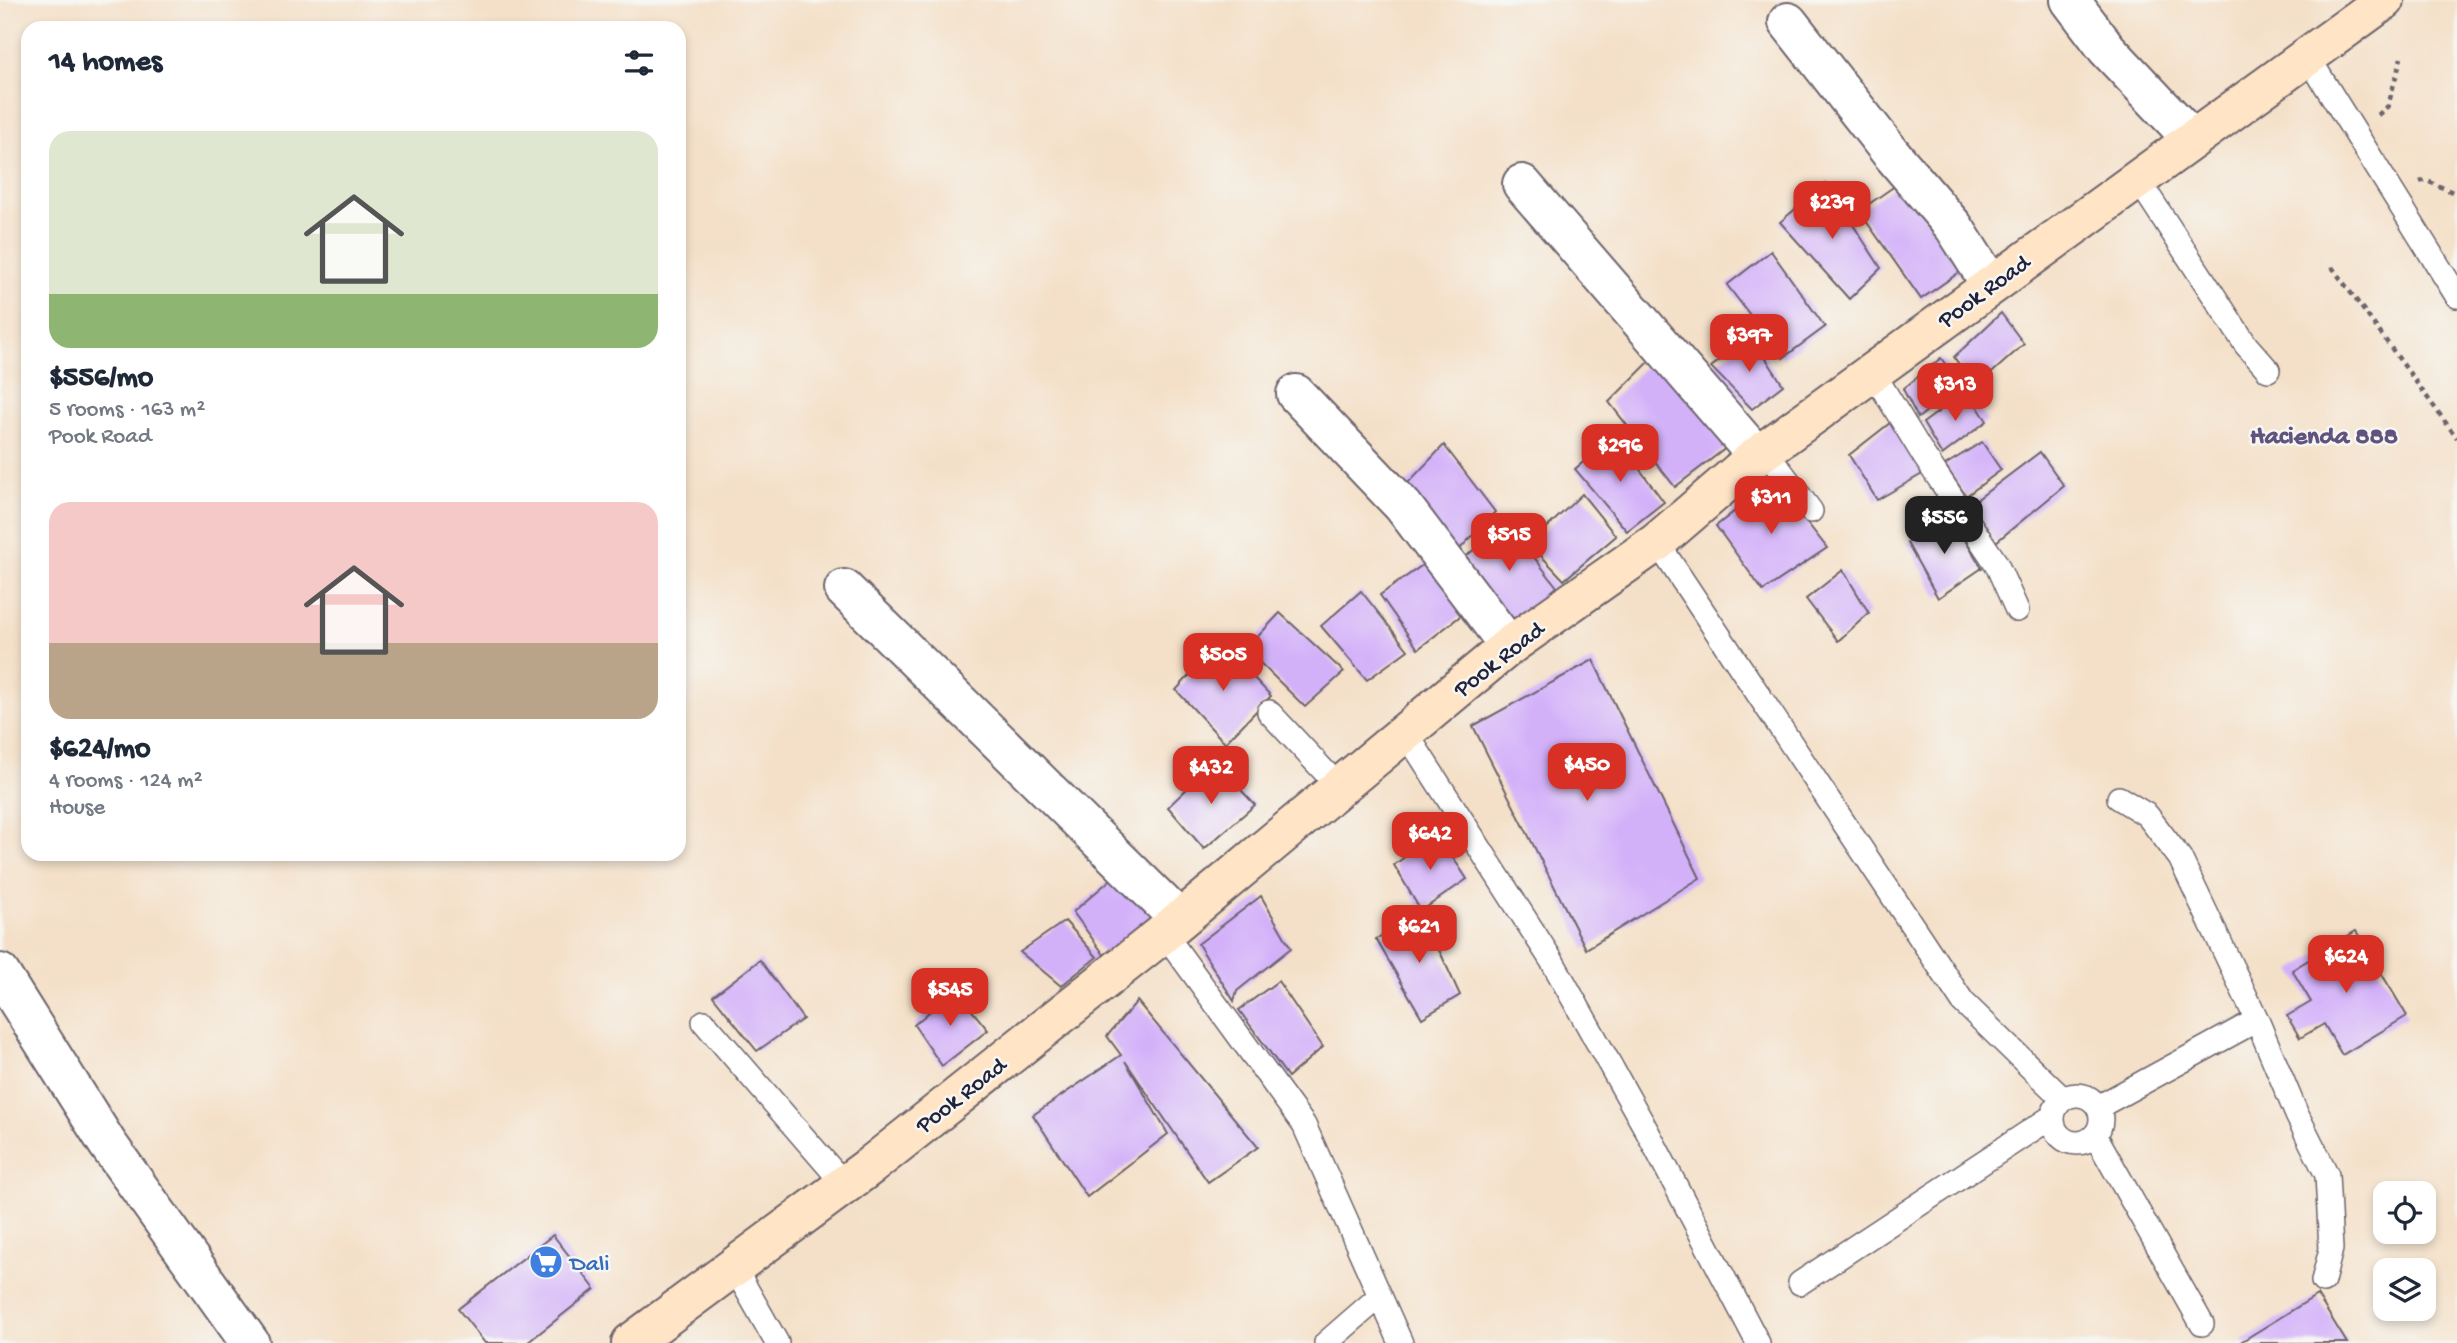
<!DOCTYPE html>
<meta charset="utf-8">
<style>
body{margin:0;font-family:"Gochi Hand",sans-serif;background:#f2f2f3;color:#1f2937;height:100vh;display:flex;flex-direction:column;font-size:26px;white-space:nowrap}
*{box-sizing:border-box;margin:0}
p{font-size:23px;color:#747a83}
.icon{flex:none;width:38px;height:38px;fill:none;stroke:currentColor;stroke-width:2;stroke-linecap:round;stroke-linejoin:round}
.map{position:relative;flex:1;overflow:hidden}
.drawer{position:absolute;left:21px;top:21px;width:665px;height:840px;display:flex;flex-direction:column;background:#fff;border-radius:21px;box-shadow:0 4px 10px #0003}
.drawer>*{flex:none}
.controls{position:absolute;left:2373px;top:1181px;display:grid;gap:14px}
.controls a{display:grid;place-items:center;width:63px;height:63px;border-radius:14px;background:#fff;box-shadow:0 4px 10px #0003;font-size:35px}
.price{position:absolute;translate:-50% -60px;padding:0 16px;border-radius:14px;background:#d93025;color:#fff;font-size:23px;line-height:46px;filter:drop-shadow(0 2px 4px #0008)}
.price::after{content:'';position:absolute;left:50%;top:42px;width:21px;height:16px;margin-left:-10px;background:inherit;clip-path:polygon(0 0,100% 0,50% 100%)}
.price.active{background:#222;color:#fff}
ul{padding:0;list-style:none}
li{display:grid;align-content:center;gap:14px;height:371px;padding:0 28px}
li span{display:grid;place-items:center;height:217px;border-radius:21px;color:#555}
li>.icon{margin-inline-start:auto}
span .icon{width:126px;height:126px;fill:#fffc;stroke-width:1}
li b{font-size:30px}
h2{display:flex;justify-content:space-between;align-items:center;height:84px;padding:0 28px;font-size:30px}
.map>svg:first-child{display:block}
.building{fill:#d3b1f9}
.lines{fill:none;stroke-linecap:round;stroke-linejoin:round}
.lane-casing{stroke:#6c646c;stroke-width:26}
.street-casing{stroke:#6c646c;stroke-width:42}
.secondary-casing{stroke:#6c646c;stroke-width:42}
.path{stroke:#6c646c;stroke-width:4.5;stroke-dasharray:5 5;stroke-linecap:butt}
.lane{stroke:#fff;stroke-width:23}
.street{stroke:#fff;stroke-width:38}
.secondary{stroke:#ffe4c6;stroke-width:38}
.labels{text-anchor:middle;stroke-width:5;stroke-linejoin:round;paint-order:stroke}
.street-label{font-size:24px;fill:#22223b;stroke:#f6f6f2}
.shop-label{font-size:24px;fill:#366cbe;stroke:#f6f6f2;text-anchor:start}
.neighbourhood-label{font-size:26px;font-weight:bold;fill:#60547e;stroke:#f6f6f2}
</style>
<div class="map">
<svg width="2457" height="1343" viewBox="0 0 2457 1343">
<rect width="100%" height="100%" fill="#f6f6f2"/>
<filter id="ink" filterUnits="userSpaceOnUse"><feTurbulence type="fractalNoise" baseFrequency=".0143" numOctaves="2"/><feDisplacementMap in="SourceGraphic" scale="14" xChannelSelector="R" yChannelSelector="G"/><feConvolveMatrix kernelMatrix="1 2 1 2 8 2 1 2 1" color-interpolation-filters="sRGB"/></filter>
<filter id="wash" filterUnits="userSpaceOnUse"><feTurbulence type="fractalNoise" baseFrequency=".00686" numOctaves="4" result="noise"/><feDisplacementMap in="SourceGraphic" scale="28" xChannelSelector="R" yChannelSelector="G"/><feGaussianBlur stdDeviation="1.57" result="paint"/><feColorMatrix in="noise" values="0 0 0 0 0 0 0 0 0 0 0 0 0 0 0 0 0 1.4 0 .05"/><feComposite in="paint" operator="in"/></filter>
<g filter="url(#wash)">
<rect width="100%" height="100%" fill="#f4e0c8"/>
<g id="blocks">
<!-- building -->
<g class="building">
<path d="M1826 183 1881 268 1849 299 1780 222Z"/>
<path d="M1899 183 1964 269 1921 299 1859 211Z"/>
<path d="M1771 251 1825 327 1783 358 1727 285Z"/>
<path d="M2001 313 2024 344 1975 388 1954 357Z"/>
<path d="M1752 337 1783 385 1752 409 1711 367Z"/>
<path d="M1656 355 1731 444 1675 487 1609 402Z"/>
<path d="M1941 358 1960 385 1918 418 1903 389Z"/>
<path d="M1967 391 1987 421 1942 455 1923 423Z"/>
<path d="M1890 423 1924 473 1877 500 1849 455Z"/>
<path d="M1615 436 1664 502 1627 531 1575 469Z"/>
<path d="M1982 442 2001 470 1966 496 1945 465Z"/>
<path d="M1444 445 1495 512 1456 553 1404 487Z"/>
<path d="M2040 452 2064 486 1996 542 1971 504Z"/>
<path d="M1774 480 1827 548 1763 591 1716 526Z"/>
<path d="M1582 494 1616 536 1564 580 1530 544Z"/>
<path d="M1949 514 1982 568 1938 598 1907 543Z"/>
<path d="M1506 521 1557 587 1512 624 1461 561Z"/>
<path d="M1427 562 1464 613 1418 649 1380 595Z"/>
<path d="M1843 570 1869 613 1838 641 1806 599Z"/>
<path d="M1361 591 1408 650 1367 680 1321 626Z"/>
<path d="M1280 613 1344 672 1305 707 1246 649Z"/>
<path d="M1220 642 1271 696 1225 743 1176 690Z"/>
<path d="M1593 660 1700 878 1586 949 1473 726Z"/>
<path d="M1215 762 1255 805 1204 849 1168 807Z"/>
<path d="M1437 833 1467 879 1421 911 1394 865Z"/>
<path d="M1117 874 1157 915 1105 956 1073 912Z"/>
<path d="M1261 896 1291 948 1237 991 1234 1001 1198 944Z"/>
<path d="M1421 911 1460 995 1422 1018 1376 939Z"/>
<path d="M1065 921 1097 957 1061 986 1020 952Z"/>
<path d="M2356 931 2407 1016 2342 1055 2324 1024 2300 1038 2287 1016 2311 1002 2292 970Z"/>
<path d="M760 960 803 1019 757 1051 713 996Z"/>
<path d="M1278 981 1323 1047 1288 1077 1239 1010Z"/>
<path d="M955 990 988 1030 942 1066 914 1025Z"/>
<path d="M1137 1001 1258 1147 1208 1182 1125 1061 1168 1134 1087 1197 1033 1115 1121 1055 1107 1036Z"/>
<path d="M553 1235 595 1289 527 1343H485L458 1309Z"/>
<path d="M2317 1295 2347 1343H2239Z"/>
</g>
</g>
</g>
<g filter="url(#ink)">
<use href="#blocks" fill-opacity="0" stroke="#6c646c" stroke-width="2"/>
<g class="lines">
<defs>
<g id="lane">
<path d="M2308 57 2457 296"/>
<path d="M2137 178 2246 345 2268 370"/>
<path d="M1872 371 1924 456 1996 563 2017 610"/>
<path d="M1765 450 1811 511"/>
<path d="M1657 542 1963 1002 2063 1099"/>
<path d="M1269 712 1340 788"/>
<path d="M1406 733 1552 961 1647 1131 1758 1343"/>
<path d="M2119 798 2147 815 2180 858 2257 1020"/>
<path d="M1164 933 1304 1125 1401 1343"/>
<path d="M704 1022 844 1184"/>
<circle cx="2077" cy="1119" r="24"/>
<path d="M2098 1107 2257 1020 2297 1115 2327 1175 2331 1249 2323 1281"/>
<path d="M2095 1135 2202 1324"/>
<path d="M734 1267 777 1343"/>
<path d="M1800 1283 2053 1116"/>
<path d="M1326 1343 1380 1296"/>
</g>
<g id="street">
<path d="M2070 0 2107 49 2192 139"/>
<path d="M1788 22 1890 152 1954 227 1991 285"/>
<path d="M1522 184 1757 456"/>
<path d="M1296 394 1403 506 1509 646"/>
<path d="M844 589 1179 919"/>
<path d="M0 973 107 1143 250 1343"/>
</g>
<path id="secondary" d="M631 1343 870 1166 1164 933 1509 646 1657 542 1757 456 2385 0"/>
</defs>
<!-- lane casing -->
<use href="#lane" class="lane-casing"/>
<!-- street casing -->
<use href="#street" class="street-casing"/>
<!-- secondary casing -->
<use href="#secondary" class="secondary-casing"/>
<!-- path -->
<g class="path">
<path d="M2378 115 2388 106 2401 58"/>
<path d="M2420 182 2425 180 2457 194"/>
<path d="M2332 267 2457 438"/>
</g>
<!-- lane -->
<use href="#lane" class="lane"/>
<!-- street -->
<use href="#street" class="street"/>
<!-- secondary -->
<use href="#secondary" class="secondary"/>
</g>
</g>
<!-- icons -->
<defs>
<symbol id="supermarket-disc" viewBox="-11 -11 22 22"><circle r="9.5" fill="#3f7fe0" stroke="#f6f6f2"/><path d="M-6-5.5h2.5l.6 2H6L4.5 2H-2.5L-4.4-4H-6ZM-1.5 3.2a1.3 1.3 0 1 0 .1 0ZM3 3.2a1.3 1.3 0 1 0 .1 0Z" fill="#fff"/></symbol>
</defs>
<g fill-rule="evenodd">
<use href="#supermarket-disc" x="527" y="1243" width="38" height="38"/>
</g>
<g class="labels">
<!-- street labels -->
<g class="street-label">
<text transform="translate(1983 290) rotate(-36)" y="8">Pook Road</text>
<text transform="translate(1498 658) rotate(-38)" y="8">Pook Road</text>
<text transform="translate(960 1094) rotate(-38)" y="8">Pook Road</text>
</g>
<!-- shop labels -->
<g class="shop-label">
<text x="570" y="1270">Dali</text>
</g>
<!-- neighbourhood labels -->
<g class="neighbourhood-label">
<text x="2324" y="443">Hacienda 888</text>
</g>
</g>
</svg>
<div class="controls">
<a><svg class="icon" aria-label="locate" viewBox="0 0 24 24"><circle cx="12" cy="12" r="6"/><path d="M12 2v4M12 18v4M2 12h4M18 12h4"/></svg></a>
<a><svg class="icon" aria-label="layers" viewBox="0 0 24 24"><path d="M12 4l9 5-9 5-9-5zM3 14l9 5 9-5"/></svg></a>
</div>
<b class="price" style="left:1832px;top:241px">$239</b>
<b class="price" style="left:1749px;top:374px">$397</b>
<b class="price" style="left:1955px;top:423px">$313</b>
<b class="price" style="left:1620px;top:484px">$296</b>
<b class="price" style="left:1771px;top:536px">$311</b>
<b class="price active" style="left:1944px;top:556px">$556</b>
<b class="price" style="left:1509px;top:573px">$515</b>
<b class="price" style="left:1223px;top:693px">$505</b>
<b class="price" style="left:1587px;top:803px">$450</b>
<b class="price" style="left:1211px;top:806px">$432</b>
<b class="price" style="left:1430px;top:872px">$642</b>
<b class="price" style="left:1419px;top:965px">$621</b>
<b class="price" style="left:2346px;top:995px">$624</b>
<b class="price" style="left:950px;top:1028px">$545</b>
<section class="drawer">
<h2>14 homes<svg class="icon" aria-label="filters" viewBox="0 0 24 24"><path d="M4 7h16M4 17h16"/><circle cx="9" cy="7" r="2"/><circle cx="15" cy="17" r="2"/></svg></h2>
<ul>
<li><span style="background:linear-gradient(#dfe7d0 75%,#8fb573 0)"><svg class="icon" aria-label="home" viewBox="0 0 24 24"><path d="M3 11l9-7 9 7M6 9v11h12V9"/></svg></span><div><b>$556/mo</b><p>5 rooms · 163 m²</p><p>Pook Road</p></div></li>
<li><span style="background:linear-gradient(#f6c9c9 65%,#b9a48a 0)"><svg class="icon" aria-label="home" viewBox="0 0 24 24"><path d="M3 11l9-7 9 7M6 9v11h12V9"/></svg></span><div><b>$624/mo</b><p>4 rooms · 124 m²</p><p>House</p></div></li>
</ul>
</section>
</div>
